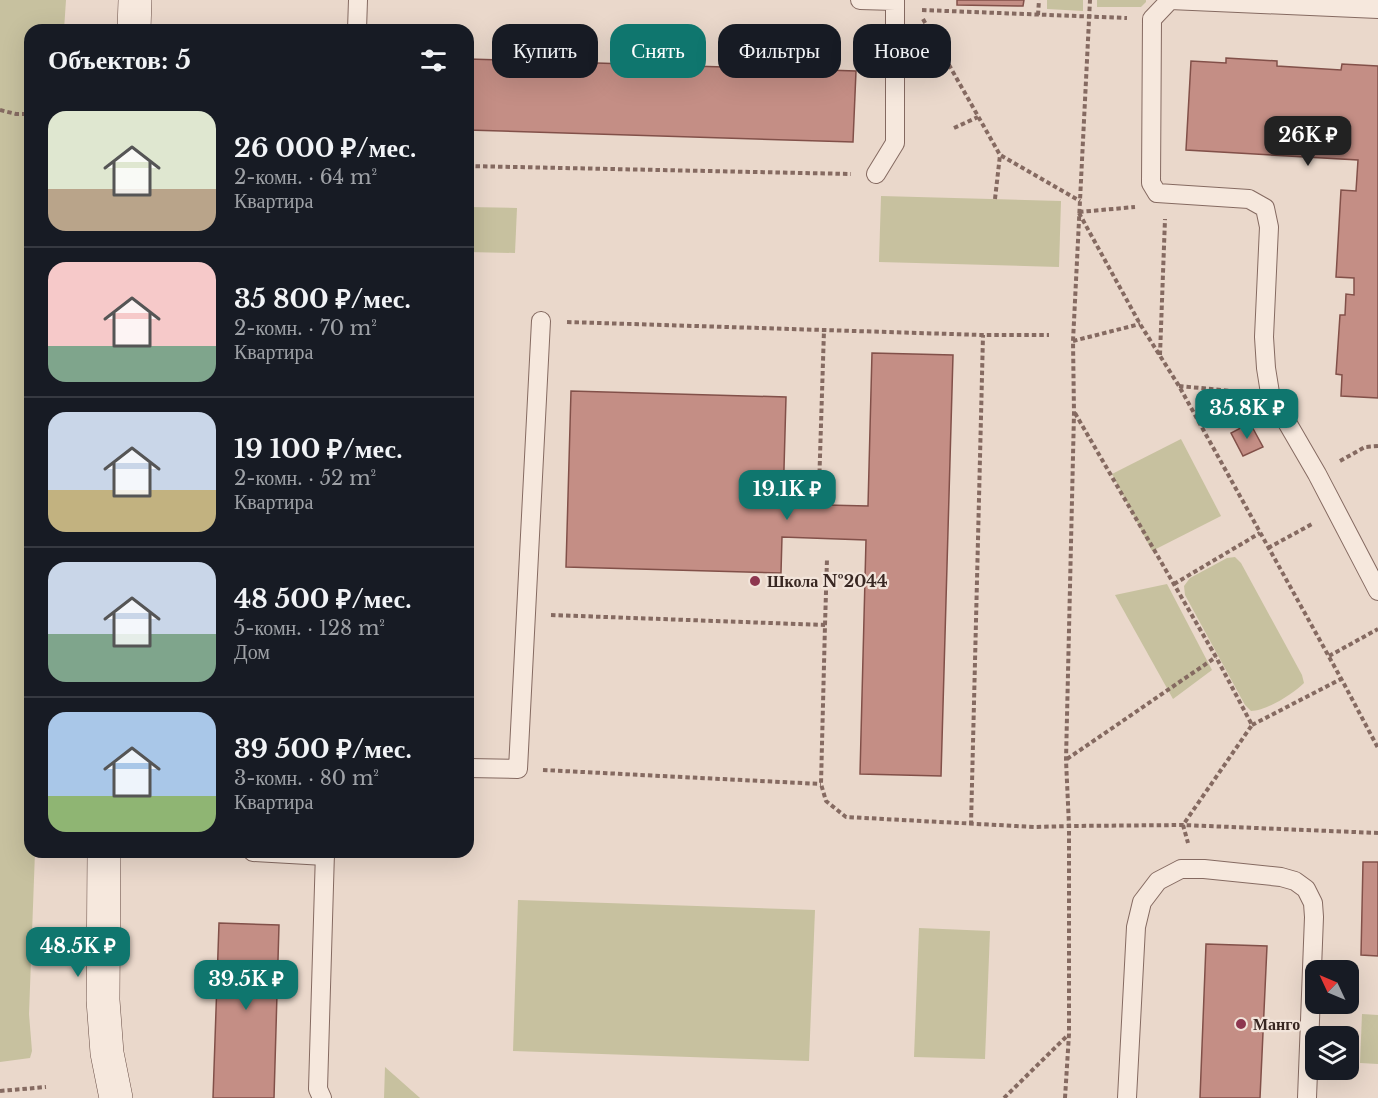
<!DOCTYPE html>
<html lang="ru">
<meta charset="utf-8">
<style>
body{margin:0;font-family:"Libre Baskerville",serif;background:#20242c;color:#f1f3f6;height:100vh;display:flex;flex-direction:column;font-size:22px;white-space:nowrap}
*{box-sizing:border-box;margin:0}
p{font-size:20px;color:#9ea1a6}
.icon{flex:none;width:33px;height:33px;fill:none;stroke:currentColor;stroke-width:2;stroke-linecap:round;stroke-linejoin:round}
.map{position:relative;flex:1;overflow:hidden}
.side{position:absolute;left:24px;top:24px;width:450px;height:834px;display:flex;flex-direction:column;background:#171b24;border-radius:18px;box-shadow:0 6px 24px #0002}
.side>*{flex:none}
.hud{position:absolute;left:492px;top:24px;width:570px;height:54px;display:flex;gap:12px}
.needle{width:39px;rotate:314deg}
.fabs{position:absolute;left:1305px;top:960px;display:grid;gap:12px}
.fabs a{display:grid;place-items:center;width:54px;height:54px;border-radius:12px;background:#171b24;box-shadow:0 6px 24px #0002;font-size:30px}
.price{position:absolute;translate:-50% -51px;padding:0 14px;border-radius:12px;background:#0f766e;color:#fff;font-size:20px;line-height:39px;filter:drop-shadow(0 2px 3px #0008)}
.price::after{content:'';position:absolute;left:50%;top:36px;width:18px;height:14px;margin-left:-9px;background:inherit;clip-path:polygon(0 0,100% 0,50% 100%)}
.price.current{background:#222;color:#fff}
ul{padding:0;list-style:none}
li{display:flex;align-items:center;gap:18px;height:150px;padding:0 24px}
li+li{border-top:2px solid #363941}
li span{display:grid;place-items:center;flex:none;width:168px;height:120px;border-radius:18px;color:#555}
li>.icon{margin-inline-start:auto}
span .icon{width:72px;height:72px;fill:#fffc;stroke-width:1}
li b{font-size:26px}
h2{display:flex;justify-content:space-between;align-items:center;height:72px;padding:0 24px;font-size:26px}
.chip{padding:0 21px;border-radius:18px;background:#171b24;box-shadow:0 6px 24px #0002;font-size:21px;line-height:54px}
.chip.current{background:#0f766e;color:#fff}
.map>svg:first-child{display:block}
.green{fill:#c7c19f}
.building{fill:#c48e85;stroke:#825049;stroke-width:1.5}
.lines{fill:none;stroke-linecap:round;stroke-linejoin:round}
.lane-casing{stroke:#856a61;stroke-width:20}
.secondary-casing{stroke:#674c44;stroke-width:34}
.path{stroke:#856a61;stroke-width:4;stroke-dasharray:4.5 3;stroke-linecap:butt}
.lane{stroke:#f6e8dd;stroke-width:18}
.secondary{stroke:#f6e8dd;stroke-width:33}
.poi-dot{fill:#8e3750;stroke:#f2e4da;stroke-width:2}
.labels{text-anchor:middle;stroke-width:4.5;stroke-linejoin:round;paint-order:stroke}
.poi-label{font-size:16px;font-weight:bold;fill:#382722;stroke:#f2e4da;text-anchor:start}
</style>
<div class="map">
<svg width="1378" height="1098" viewBox="0 0 1378 1098">
<rect width="100%" height="100%" fill="#ead8cb"/>
<!-- green -->
<g class="green">
<path d="M0 0H66L64 30H30V852H35L29 1014 32 1051 30 1058 0 1062Z"/>
<path d="M1047 0H1083V11L1047 9Z"/>
<path d="M1097 0H1146V2L1141 7H1097Z"/>
<path d="M881 196 1061 201 1059 267 879 262Z"/>
<path d="M468 207 517 208 515 253 468 252Z"/>
<path d="M1181 439 1221 516 1152 551 1112 474Z"/>
<path d="M1235 557 1241 563 1302 675 1304 683C1293 694 1266 711 1251 711L1245 705 1185 595 1184 586 1190 578 1227 558Z"/>
<path d="M1167 584 1212 670 1173 699 1115 595Z"/>
<path d="M518 900 815 910 809 1061 513 1051Z"/>
<path d="M919 928 990 931 985 1059 914 1057Z"/>
<path d="M1362 1014 1378 1015V1064L1360 1063Z"/>
<path d="M385 1067 420 1098H384Z"/>
</g>
<!-- building -->
<g class="building">
<path d="M957 0H1024L1023 6 957 5Z"/>
<path d="M1226 58 1277 61V66L1341 70 1342 64 1378 66V398L1341 396 1342 375 1336 374 1340 315H1345L1346 294 1354 295V278L1336 277 1341 190 1356 191 1358 160 1186 150 1191 61 1226 63Z"/>
<path d="M468 59 856 71 853 142 468 130Z"/>
<path d="M872 353 953 355 941 776 860 774 866 540 782 537 781 573 566 567 571 391 786 397 783 504 868 506Z"/>
<path d="M1250 423 1263 447 1243 456 1231 433Z"/>
<path d="M1363 862H1378V956L1361 955Z"/>
<path d="M219 923 279 925 274 1098H213Z"/>
<path d="M1206 944 1267 946 1260 1098H1200Z"/>
</g>
<g class="lines">
<defs>
<g id="lane">
<path d="M860 0 895 1V143L876 174"/>
<path d="M1378 9 1170 0 1152 19 1151 183 1157 193 1249 199 1265 208 1269 227 1264 337 1266 368 1270 393 1317 474 1378 591"/>
<path d="M357 30 358 0"/>
<path d="M468 768 518 769 541 321"/>
<path d="M253 852 325 856"/>
<path d="M322 1098 318 1089 325 852"/>
<path d="M1127 1098 1136 927 1142 902 1158 881 1181 869H1204L1281 877 1295 881 1306 889 1313 903 1314 917 1307 1098"/>
</g>
<g id="secondary">
<path d="M134 30 135 0"/>
<path d="M104 852 103 1000 107 1053 116 1098"/>
</g>
</defs>
<!-- lane casing -->
<use href="#lane" class="lane-casing"/>
<!-- secondary casing -->
<use href="#secondary" class="secondary-casing"/>
<!-- path -->
<g class="path">
<path d="M922 10 1127 18"/>
<path d="M1038 15 1039 0"/>
<path d="M923 19 1000 155 1080 201"/>
<path d="M0 110 16 114H30"/>
<path d="M954 128 978 117"/>
<path d="M468 166 851 174"/>
<path d="M995 199 1000 155"/>
<path d="M1079 212 1135 207"/>
<path d="M1079 213 1140 324 1179 386 1343 682 1378 748"/>
<path d="M567 322 983 335H1049"/>
<path d="M1073 341 1140 324"/>
<path d="M1160 355 1165 219"/>
<path d="M1179 386 1243 392"/>
<path d="M1075 413 1216 657 1252 725 1183 825 1188 843"/>
<path d="M1340 461 1365 447 1378 446"/>
<path d="M819 488 824 330"/>
<path d="M1268 548 1312 524"/>
<path d="M1174 584 1260 533"/>
<path d="M551 615 825 625 821 784 826 801 846 817 1035 827 1069 826 1183 825 1378 833"/>
<path d="M825 625 827 559"/>
<path d="M1329 656 1378 629"/>
<path d="M1252 725 1341 679"/>
<path d="M1067 759 1216 657"/>
<path d="M543 770 821 784"/>
<path d="M971 825 983 335"/>
<path d="M0 1091 46 1087"/>
<path d="M1004 1098 1068 1035"/>
<path d="M1065 1098 1069 1034V826L1066 760 1074 413 1073 341 1090 0"/>
</g>
<!-- lane -->
<use href="#lane" class="lane"/>
<!-- secondary -->
<use href="#secondary" class="secondary"/>
</g>
<!-- markers -->
<g class="poi-dot">
<circle cx="755" cy="581" r="6"/>
<circle cx="1241" cy="1024" r="6"/>
</g>
<g class="labels">
<!-- poi labels -->
<g class="poi-label">
<text x="767" y="587">Школа №2044</text>
<text x="1253" y="1030">Манго</text>
</g>
</g>
</svg>
<div class="fabs">
<a><svg class="needle" viewBox="-14 -14 28 28"><path d="M0-13l5 13h-10z" fill="#e53935"/><path d="M0 13l5-13h-10z" fill="#9ea1a6"/></svg></a>
<a><svg class="icon" aria-label="layers" viewBox="0 0 24 24"><path d="M12 4l9 5-9 5-9-5zM3 14l9 5 9-5"/></svg></a>
</div>
<b class="price current" style="left:1308px;top:167px">26K ₽</b>
<b class="price" style="left:1247px;top:440px">35.8K ₽</b>
<b class="price" style="left:787px;top:521px">19.1K ₽</b>
<b class="price" style="left:78px;top:978px">48.5K ₽</b>
<b class="price" style="left:246px;top:1011px">39.5K ₽</b>
<div class="hud">
<a class="chip">Купить</a>
<a class="chip current">Снять</a>
<a class="chip">Фильтры</a>
<a class="chip">Новое</a>
</div>
<section class="side">
<h2>Объектов: 5<svg class="icon" aria-label="filters" viewBox="0 0 24 24"><path d="M4 7h16M4 17h16"/><circle cx="9" cy="7" r="2"/><circle cx="15" cy="17" r="2"/></svg></h2>
<ul>
<li><span style="background:linear-gradient(#dfe7d0 65%,#b9a48a 0)"><svg class="icon" aria-label="home" viewBox="0 0 24 24"><path d="M3 11l9-7 9 7M6 9v11h12V9"/></svg></span><div><b>26 000 ₽/мес.</b><p>2-комн. · 64 m²</p><p>Квартира</p></div></li>
<li><span style="background:linear-gradient(#f6c9c9 70%,#7fa58c 0)"><svg class="icon" aria-label="home" viewBox="0 0 24 24"><path d="M3 11l9-7 9 7M6 9v11h12V9"/></svg></span><div><b>35 800 ₽/мес.</b><p>2-комн. · 70 m²</p><p>Квартира</p></div></li>
<li><span style="background:linear-gradient(#c9d6e8 65%,#c2b280 0)"><svg class="icon" aria-label="home" viewBox="0 0 24 24"><path d="M3 11l9-7 9 7M6 9v11h12V9"/></svg></span><div><b>19 100 ₽/мес.</b><p>2-комн. · 52 m²</p><p>Квартира</p></div></li>
<li><span style="background:linear-gradient(#c9d6e8 60%,#7fa58c 0)"><svg class="icon" aria-label="home" viewBox="0 0 24 24"><path d="M3 11l9-7 9 7M6 9v11h12V9"/></svg></span><div><b>48 500 ₽/мес.</b><p>5-комн. · 128 m²</p><p>Дом</p></div></li>
<li><span style="background:linear-gradient(#a9c7e8 70%,#8fb573 0)"><svg class="icon" aria-label="home" viewBox="0 0 24 24"><path d="M3 11l9-7 9 7M6 9v11h12V9"/></svg></span><div><b>39 500 ₽/мес.</b><p>3-комн. · 80 m²</p><p>Квартира</p></div></li>
</ul>
</section>
</div>
